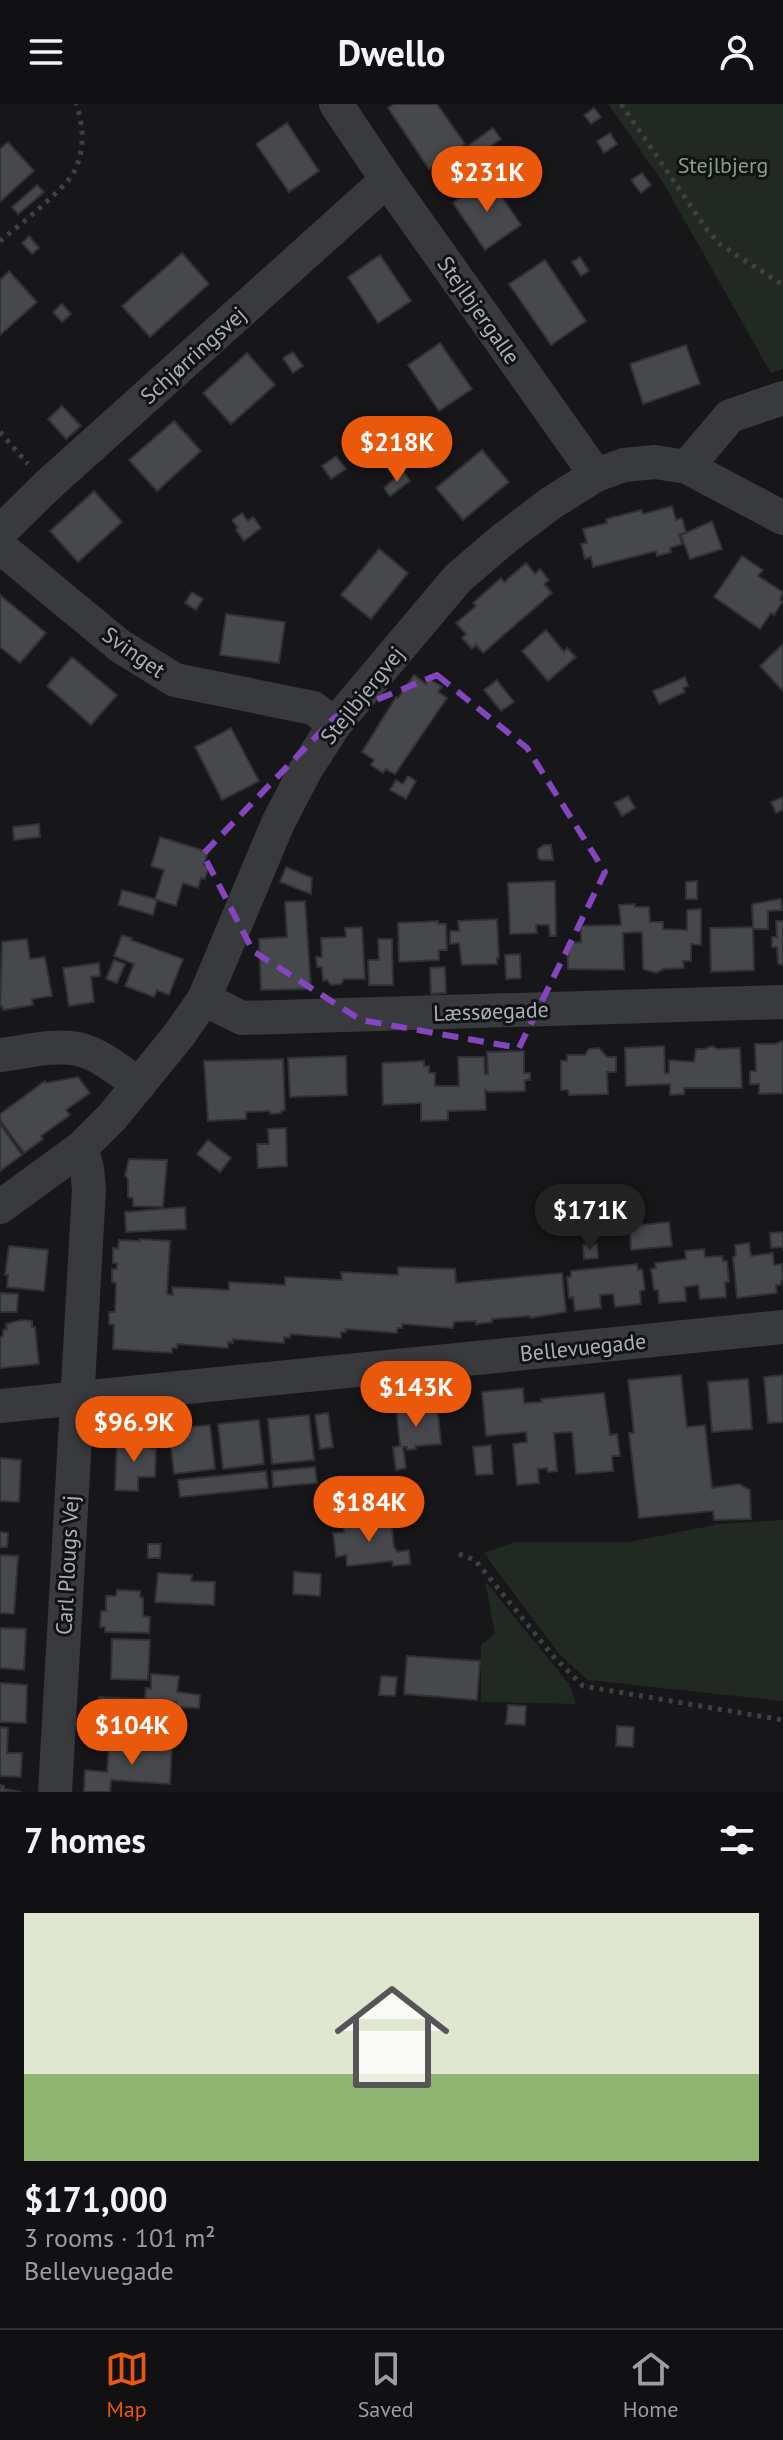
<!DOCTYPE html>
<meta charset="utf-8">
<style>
body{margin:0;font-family:"PT Sans",sans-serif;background:#1a1a1c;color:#f1f3f6;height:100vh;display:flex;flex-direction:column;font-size:30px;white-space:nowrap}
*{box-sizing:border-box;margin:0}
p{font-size:26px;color:#9c9da0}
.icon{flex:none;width:44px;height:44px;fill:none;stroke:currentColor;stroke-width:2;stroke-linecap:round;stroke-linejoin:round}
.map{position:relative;height:1688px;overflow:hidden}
.side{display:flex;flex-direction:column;background:#111113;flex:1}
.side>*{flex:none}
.price{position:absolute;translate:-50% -68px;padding:0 18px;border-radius:28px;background:#ea580c;color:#fff;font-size:26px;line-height:52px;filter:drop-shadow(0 2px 4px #0008)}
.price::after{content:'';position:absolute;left:50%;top:48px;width:24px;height:18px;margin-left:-12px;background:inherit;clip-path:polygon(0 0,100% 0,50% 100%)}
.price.on{background:#222;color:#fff}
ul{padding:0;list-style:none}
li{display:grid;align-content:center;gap:16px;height:424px;padding:0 24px}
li+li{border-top:2px solid #303133}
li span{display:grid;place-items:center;height:248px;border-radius:0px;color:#555}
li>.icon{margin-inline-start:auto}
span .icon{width:144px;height:144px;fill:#fffc;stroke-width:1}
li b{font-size:34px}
h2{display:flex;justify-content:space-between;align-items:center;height:96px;padding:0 24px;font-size:34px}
header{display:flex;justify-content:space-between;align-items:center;height:104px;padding:0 24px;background:#111113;font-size:36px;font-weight:800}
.tabs{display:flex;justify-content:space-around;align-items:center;height:112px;border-top:2px solid #303133;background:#111113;font-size:22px;color:#9c9da0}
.tabs a{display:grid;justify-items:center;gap:4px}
.tabs .on{color:#ea580c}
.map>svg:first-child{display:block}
.green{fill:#212922}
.building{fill:#46484c;stroke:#313235;stroke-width:2}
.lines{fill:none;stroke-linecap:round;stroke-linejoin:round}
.path{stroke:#3e4144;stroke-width:5;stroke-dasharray:4 6;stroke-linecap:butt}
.street{stroke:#383a3e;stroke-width:34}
.marked{fill:none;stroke:#8446be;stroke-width:6;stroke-dasharray:16 10;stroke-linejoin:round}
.labels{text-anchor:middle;stroke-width:6;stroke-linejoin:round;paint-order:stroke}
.park-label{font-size:22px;fill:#85a183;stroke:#121214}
.street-label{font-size:22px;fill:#aab0b8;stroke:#121214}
</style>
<header><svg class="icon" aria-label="menu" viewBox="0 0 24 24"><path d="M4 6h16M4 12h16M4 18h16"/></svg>Dwello<svg class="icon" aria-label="person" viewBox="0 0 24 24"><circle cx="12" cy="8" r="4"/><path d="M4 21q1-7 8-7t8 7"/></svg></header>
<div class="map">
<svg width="783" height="1688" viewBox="0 0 783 1688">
<rect width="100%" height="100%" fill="#171719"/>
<!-- green -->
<g class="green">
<path d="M608 0H783V265L771 269 664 80Z"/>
<path d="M783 1416V1597L588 1576 560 1551 484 1449 515 1438H629L719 1420Z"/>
<path d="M485 1477 569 1580 576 1600 481 1598V1541L495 1530Z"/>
</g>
<!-- building -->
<g class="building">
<path d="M394 0H437L465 40 429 65 388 4Z"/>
<path d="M594 4 601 13 591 20 584 11Z"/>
<path d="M287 19 319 67 289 88 256 40Z"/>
<path d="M493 24 501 35 476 52 469 41Z"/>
<path d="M610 29 617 40 604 49 597 37Z"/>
<path d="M8 38 34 67 0 98V45Z"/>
<path d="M642 69 651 81 641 89 631 76Z"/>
<path d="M489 74 521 121 485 146 453 99Z"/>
<path d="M37 81 44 88 18 110 12 103Z"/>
<path d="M29 132 39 144 32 150 22 139Z"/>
<path d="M182 149 209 180 150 233 122 202Z"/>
<path d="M380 151 411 197 378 219 348 173Z"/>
<path d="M580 153 589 167 581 172 572 158Z"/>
<path d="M545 156 586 217 551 241 509 180Z"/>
<path d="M9 167 37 198 0 231V176Z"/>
<path d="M62 200 71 210 62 218 53 208Z"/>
<path d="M440 239 472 285 439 307 408 261Z"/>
<path d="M686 241 700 280 643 300 630 260Z"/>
<path d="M293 248 303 262 293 269 283 254Z"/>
<path d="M247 249 275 281 231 320 203 289Z"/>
<path d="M62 302 81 322 66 335 48 315Z"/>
<path d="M174 317 201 347 157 387 129 356Z"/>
<path d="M482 346 509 378 463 416 436 384Z"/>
<path d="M336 352 346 365 331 375 322 362Z"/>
<path d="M403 367 410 377 390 392 384 384Z"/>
<path d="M94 387 122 418 78 458 50 427Z"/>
<path d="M672 402 676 416 682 414 686 429 679 430 682 440 670 444 671 448 657 452 656 447 593 463 591 453 585 455 581 440 587 439 583 425 607 419 606 415 641 406 643 410Z"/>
<path d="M242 409 248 417 253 413 261 424 244 437 236 426 238 424 232 416Z"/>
<path d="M712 417 722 445 690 455 681 431Z"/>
<path d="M379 445 408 469 371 515 341 491Z"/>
<path d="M742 452 763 466 758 472 783 488 780 496 783 497 774 511 771 509 760 525 714 493Z"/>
<path d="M526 459 535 470 540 465 549 476 544 480 552 489 483 549 476 541 472 545 462 534 466 530 456 519 476 502 473 499 501 474 504 478Z"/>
<path d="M192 488 203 495 196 506 185 499Z"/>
<path d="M0 491 46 529 20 559 0 543Z"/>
<path d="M226 510 285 518 279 559 220 551Z"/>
<path d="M546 526 564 548 567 544 576 553 548 577 522 547Z"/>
<path d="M783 540V587L760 562Z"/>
<path d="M72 553 117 591 91 621 47 582Z"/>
<path d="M414 571 426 580 430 575 442 583 438 588 447 594 395 670 386 665 383 669 371 661 374 656 362 648 396 593 398 594Z"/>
<path d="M685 573 688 582 683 584 685 588 659 600 653 587Z"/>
<path d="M497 576 514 598 501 607 484 586Z"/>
<path d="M231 624 259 677 222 696 195 643Z"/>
<path d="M408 672 416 677 406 695 390 686 396 676 403 680Z"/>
<path d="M628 692 635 704 622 712 614 699Z"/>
<path d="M783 693V706L776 709 771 698Z"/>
<path d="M39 720 40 733 14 736 13 723Z"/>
<path d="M160 733 208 748 204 761 209 763 205 775 201 774 198 784 183 779 176 802 157 796 153 811 118 801 122 786 155 795 164 766 151 762Z"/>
<path d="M544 741H551L553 756H541L538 754V745Z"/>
<path d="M286 763 312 774 311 790 280 778Z"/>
<path d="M555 777 556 832H550L549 821H536L537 829 510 830 508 779Z"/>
<path d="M697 777V795H686V778Z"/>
<path d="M781 795 782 806 768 807V825H753L754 866 711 868 710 824 753 823 752 800Z"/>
<path d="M305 797 311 885 261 886 259 835 287 833 285 798Z"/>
<path d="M635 800V803H649L650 818H663V825L687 826V806L701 805V841L691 840V857H683L684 864 664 865 656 869 643 865 642 828 623 829 624 866 568 865 567 839 581 838V822L621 821 619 801Z"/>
<path d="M497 815 499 854H497V860L462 861 459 839 450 840V827H459L458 817Z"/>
<path d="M438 817V820H446L447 846H439V856L399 858 398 819Z"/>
<path d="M776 817H783V861L778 860 777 843H772V833H777Z"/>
<path d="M362 823 365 875H344L341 880 331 881 327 876 323 877 322 863H317L316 853H322L321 834 346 833 345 824Z"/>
<path d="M122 831 132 834 131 836 183 855 169 891 157 886 154 893 125 882 134 860 114 852Z"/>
<path d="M27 835 30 855 45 853 52 892 32 895 33 901 3 906 2 902H0L2 838Z"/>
<path d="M378 835H392L393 881H369L368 856H379Z"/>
<path d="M520 850 521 874 506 875 505 851Z"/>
<path d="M114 856 125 860 117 879 106 875Z"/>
<path d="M99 859 100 872 91 873 94 898 69 902 63 864Z"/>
<path d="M445 863 446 889 431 890 430 864Z"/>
<path d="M783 937V989L759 990V980H750V967H756L755 940H775Z"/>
<path d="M664 942 665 969H669V956L694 958 696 945H705L712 942 718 945 740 944 742 984H684V990L670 991V980L626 982 625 944Z"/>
<path d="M599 944 607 953H616V968H607L608 990 569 991 568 986H561V957H567V951H585L589 945Z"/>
<path d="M524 947V969H530V976H525V987L489 988 485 986 486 1006 448 1007V1016L421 1017V999L383 1001 382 959 424 957V962H429V969H435V982H459L458 953H484L485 970H488L487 948Z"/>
<path d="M346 952 347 991 290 993 288 954Z"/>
<path d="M283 955 285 1006 281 1007V1009L270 1010V1007L246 1008V1015L208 1017 204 957Z"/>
<path d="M78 973 90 989 66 1006 70 1011 41 1032 43 1035 24 1049 0 1016V1010L45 977 46 979Z"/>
<path d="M0 1020 22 1051 0 1067Z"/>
<path d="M286 1024 287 1062 258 1064 257 1040H269L268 1025Z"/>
<path d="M208 1036 231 1054 220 1068 197 1050Z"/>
<path d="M129 1055 167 1056 163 1103 133 1102V1094L128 1093V1075L125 1071Z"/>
<path d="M185 1103 186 1125 126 1128 125 1108Z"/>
<path d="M641 1107 642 1121 669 1118 672 1142 631 1146 629 1109Z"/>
<path d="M783 1128V1147V1143L771 1144 770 1129Z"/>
<path d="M140 1135 170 1137 167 1190 173 1191 172 1183 229 1186V1178L285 1181V1173L342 1176 341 1168 398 1171V1163L455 1165 456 1179 562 1169 566 1208 530 1214V1212L492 1215V1218L476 1220V1217L454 1218 453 1224 402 1220V1224H397V1229L346 1225V1228H341V1234L290 1230V1234L284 1233V1239L233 1235V1239L228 1238V1244L177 1240V1244H172V1249L113 1245 114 1221 109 1220V1208H115L116 1179 112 1178V1165H117V1159H113V1144L118 1145 119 1136 140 1137Z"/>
<path d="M749 1139 751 1152 773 1149 774 1161 782 1160 783 1177H781V1181H776L777 1189 737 1194 733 1153 736 1152 735 1141Z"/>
<path d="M597 1140 598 1154 584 1155 583 1141Z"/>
<path d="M9 1142 48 1146 44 1187 7 1183 8 1171H5Z"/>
<path d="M704 1145 705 1153 722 1152 723 1157H727L729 1178H725L726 1193 700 1195 698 1181 685 1183 686 1197 659 1199 658 1186H654L651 1165 656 1164 655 1159 686 1155 685 1147Z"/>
<path d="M637 1160 638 1166 642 1165 645 1186 640 1187 641 1200 615 1203 613 1190 600 1191 601 1204 575 1207 573 1193 569 1194 567 1173H571V1167Z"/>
<path d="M0 1189 18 1190 17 1208H0Z"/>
<path d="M21 1216 32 1217V1223H35L39 1260 0 1264V1233L3 1232V1226L7 1225 6 1220Z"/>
<path d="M681 1271 687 1323 705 1321 712 1384 739 1380 750 1386 751 1415 714 1416 713 1407 639 1414 629 1329H634L628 1276Z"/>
<path d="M783 1271V1318L768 1319 764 1273Z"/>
<path d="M748 1275 752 1325 712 1328 708 1278Z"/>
<path d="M523 1284 524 1299 542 1298 541 1295 604 1289 610 1331 617 1330 620 1352H612L613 1367 576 1370 572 1328 554 1329 557 1367 548 1368 547 1364 538 1365 539 1379 517 1381 513 1340 527 1338 526 1328 486 1332 482 1288Z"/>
<path d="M413 1297 417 1300 437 1299 441 1340 415 1342 416 1345 407 1346V1343H403L406 1364 396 1366 393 1343 400 1342 396 1302Z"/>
<path d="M328 1309 333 1343 320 1345 315 1311Z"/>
<path d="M309 1311 314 1356 272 1360 268 1315Z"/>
<path d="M259 1316 264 1360 223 1365 218 1320Z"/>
<path d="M210 1321 215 1365 174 1370 169 1325Z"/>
<path d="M117 1337 151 1338 150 1344 156 1345 155 1373H138V1387L115 1386Z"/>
<path d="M491 1341 493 1370 476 1371 473 1343Z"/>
<path d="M0 1354 21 1356 19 1398 0 1397Z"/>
<path d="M315 1363 317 1379 273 1383 272 1367Z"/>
<path d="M266 1367 268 1384 180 1393 178 1376Z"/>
<path d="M391 1415 394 1443 398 1448 409 1446 410 1460 393 1462 392 1457 347 1462 346 1451 336 1453 333 1429 344 1428 343 1420Z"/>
<path d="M0 1428 8 1429 7 1443H0Z"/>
<path d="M148 1440H161L160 1454H148Z"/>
<path d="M0 1451 18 1452 14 1510 0 1509Z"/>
<path d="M294 1468 321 1470 320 1492 293 1490Z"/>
<path d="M158 1469 192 1471 191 1477 215 1478 214 1501 155 1498Z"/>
<path d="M117 1486 140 1487V1493L143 1494V1512L150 1513 149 1529 105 1528V1523H100L101 1507H106V1492H116Z"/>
<path d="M0 1524 26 1525 24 1566 0 1564Z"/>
<path d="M112 1535 150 1536 148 1576 111 1575Z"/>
<path d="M407 1552 480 1557 477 1596 404 1590Z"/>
<path d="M151 1570 179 1572 177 1588 200 1591 199 1604 175 1603 176 1598 156 1597 155 1610H138L137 1634 97 1632 99 1593 145 1595 146 1584 151 1585Z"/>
<path d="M381 1572 397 1573 395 1592 379 1591Z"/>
<path d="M0 1579 27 1581 26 1619 0 1618Z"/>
<path d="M508 1601 526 1602 525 1621 506 1620Z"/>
<path d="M617 1622 634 1623 633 1643 616 1642Z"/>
<path d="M0 1623 8 1624 7 1649H22L21 1673 0 1672Z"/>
<path d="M146 1641 172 1642 170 1680 111 1676 110 1688H84L85 1666 107 1668 109 1642 146 1644Z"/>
<path d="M0 1681 4 1682V1685L22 1688H0Z"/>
</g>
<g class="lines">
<!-- path -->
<g class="path">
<path d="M621 0 708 127 721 141 783 181"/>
<path d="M0 137C17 123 65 85 74 68 85 47 84 21 76 0"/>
<path d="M0 328 28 360"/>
<path d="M459 1450 475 1456 554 1553 583 1582 783 1616"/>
</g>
<!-- street -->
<g class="street">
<path d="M336 0 387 76 596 371"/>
<path d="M687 363 730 312 783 294"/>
<path d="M0 428 48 381 387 76"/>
<path d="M0 443 120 542 175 576 313 604 335 620"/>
<path d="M204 895 242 914 783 898"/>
<path d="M0 951C25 948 53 940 78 945 100 950 121 968 139 981"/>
<path d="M0 1103 81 1044 113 1012 179 931 204 895 278 719 306 665 335 620 458 474 505 434 551 399 596 371 624 361 655 358 687 363 783 414"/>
<path d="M0 1302 783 1223"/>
<path d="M55 1688 89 1086 87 1064 81 1044"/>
</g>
</g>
<!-- marked area -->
<path class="marked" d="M437 571 527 644 605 768 519 944 361 916 253 847 203 750 335 613Z"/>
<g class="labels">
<!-- park labels -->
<g class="park-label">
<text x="723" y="69">Stejlbjerg</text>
</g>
<!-- street labels -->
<g class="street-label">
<text transform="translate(479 206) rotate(55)" y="8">Stejlbjergalle</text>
<text transform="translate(193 251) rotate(-42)" y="8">Schjørringsvej</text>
<text transform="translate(134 548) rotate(35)" y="8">Svinget</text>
<text transform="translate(362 591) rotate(-51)" y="8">Stejlbjergvej</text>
<text transform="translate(491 907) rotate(-2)" y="8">Læssøegade</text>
<text transform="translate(583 1243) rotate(-6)" y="8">Bellevuegade</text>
<text transform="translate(67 1461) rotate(-87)" y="8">Carl Plougs Vej</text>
</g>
</g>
</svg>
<b class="price" style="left:487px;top:110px">$231K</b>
<b class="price" style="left:397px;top:380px">$218K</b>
<b class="price on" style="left:590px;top:1148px">$171K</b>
<b class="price" style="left:416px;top:1325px">$143K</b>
<b class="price" style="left:134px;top:1360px">$96.9K</b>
<b class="price" style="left:369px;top:1440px">$184K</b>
<b class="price" style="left:132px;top:1663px">$104K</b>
</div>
<section class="side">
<h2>7 homes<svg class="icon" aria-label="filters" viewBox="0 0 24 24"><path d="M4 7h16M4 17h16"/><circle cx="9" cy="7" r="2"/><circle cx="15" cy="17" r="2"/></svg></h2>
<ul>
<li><span style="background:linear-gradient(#dfe7d0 65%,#8fb573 0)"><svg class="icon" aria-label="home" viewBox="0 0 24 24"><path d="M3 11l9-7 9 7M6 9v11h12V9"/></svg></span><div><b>$171,000</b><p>3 rooms · 101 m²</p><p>Bellevuegade</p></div></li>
</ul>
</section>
<nav class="tabs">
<a class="on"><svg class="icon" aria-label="map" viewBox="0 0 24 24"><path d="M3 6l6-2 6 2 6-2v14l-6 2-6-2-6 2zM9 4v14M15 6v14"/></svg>Map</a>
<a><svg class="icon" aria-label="saved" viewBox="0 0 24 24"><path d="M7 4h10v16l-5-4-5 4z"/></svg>Saved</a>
<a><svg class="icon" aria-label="home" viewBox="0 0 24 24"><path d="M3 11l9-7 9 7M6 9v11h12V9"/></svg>Home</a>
</nav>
